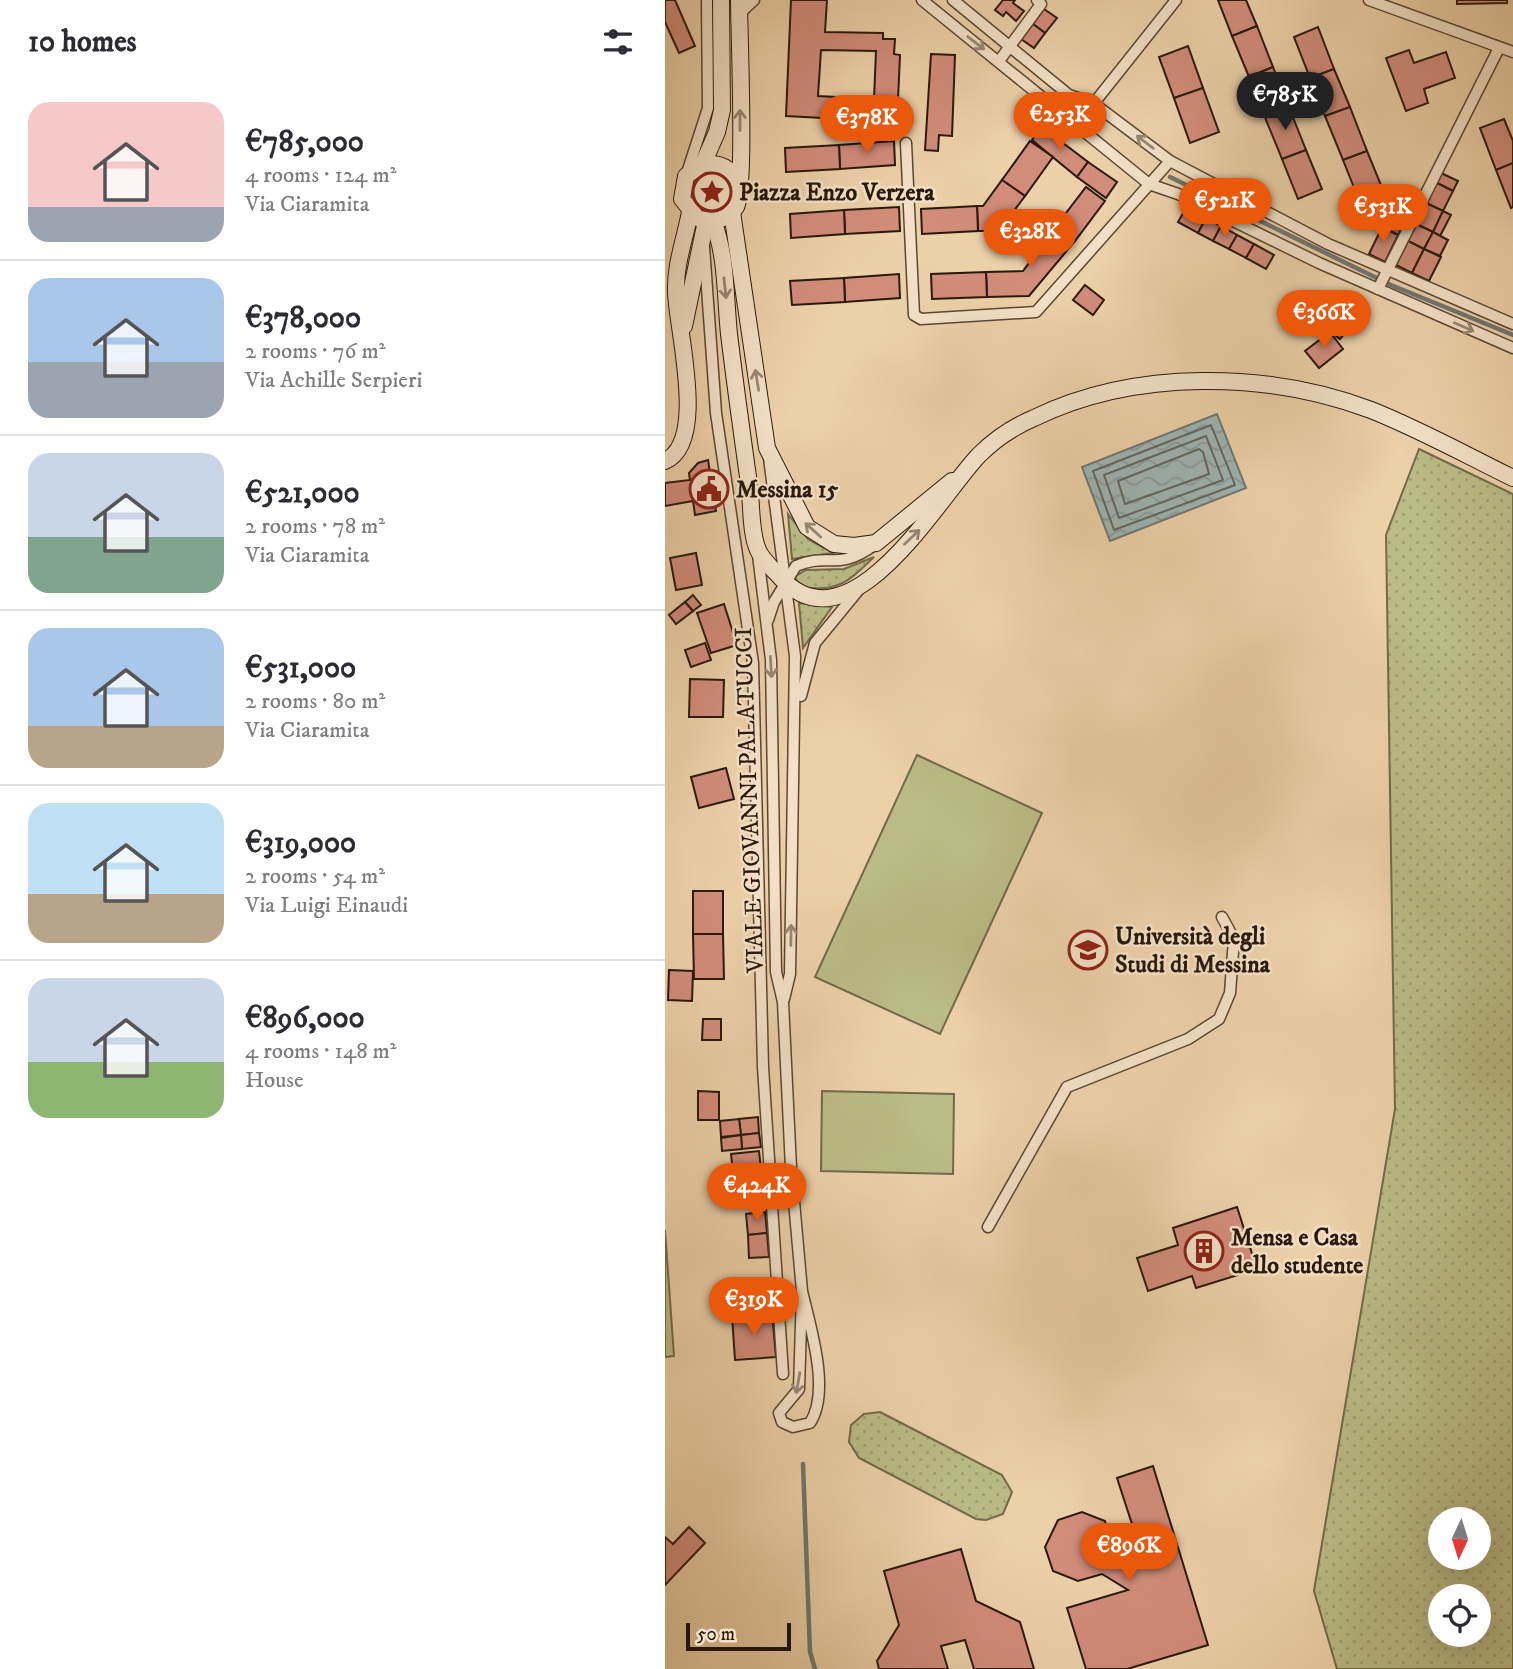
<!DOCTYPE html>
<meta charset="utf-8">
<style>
body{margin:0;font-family:"IM FELL DW Pica",serif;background:#f2f2f3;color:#2b2b33;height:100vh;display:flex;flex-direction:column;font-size:26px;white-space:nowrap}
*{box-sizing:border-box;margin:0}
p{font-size:23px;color:#7c7c81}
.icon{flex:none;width:38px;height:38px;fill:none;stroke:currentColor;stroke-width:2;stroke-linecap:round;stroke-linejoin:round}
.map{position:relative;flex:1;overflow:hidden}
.drawer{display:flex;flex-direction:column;background:#fff;width:665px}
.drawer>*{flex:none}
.needle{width:46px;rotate:184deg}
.tools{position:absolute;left:763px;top:1507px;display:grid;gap:14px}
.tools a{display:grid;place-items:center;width:63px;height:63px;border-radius:50%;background:#fff;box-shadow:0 7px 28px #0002;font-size:35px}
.scale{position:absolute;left:21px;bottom:18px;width:105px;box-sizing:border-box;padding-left:7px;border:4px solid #29190c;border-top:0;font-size:19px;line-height:24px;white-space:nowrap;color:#29190c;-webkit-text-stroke:5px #f3e0c6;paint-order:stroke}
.price{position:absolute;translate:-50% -60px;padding:0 16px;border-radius:24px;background:#ea580c;color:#fff;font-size:23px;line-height:46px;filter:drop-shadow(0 2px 4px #0008)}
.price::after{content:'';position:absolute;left:50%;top:42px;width:21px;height:16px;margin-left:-10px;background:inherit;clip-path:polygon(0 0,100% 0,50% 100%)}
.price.selected{background:#222;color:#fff}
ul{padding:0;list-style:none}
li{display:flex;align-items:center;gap:21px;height:175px;padding:0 28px}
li+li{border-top:2px solid #e1e1e2}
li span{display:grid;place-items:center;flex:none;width:196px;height:140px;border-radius:21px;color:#555}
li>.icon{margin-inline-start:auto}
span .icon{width:84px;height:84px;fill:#fffc;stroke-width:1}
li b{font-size:30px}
h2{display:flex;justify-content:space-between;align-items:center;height:84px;padding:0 28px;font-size:30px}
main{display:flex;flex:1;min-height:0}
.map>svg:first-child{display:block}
.grass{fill:url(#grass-dots);stroke:#726a49;stroke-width:2;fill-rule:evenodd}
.park{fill:#babb86;stroke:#726a49;stroke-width:2}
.garden{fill:url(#garden-furrows);stroke:#726a49;stroke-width:2}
.water{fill:url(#water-waves);stroke:#6f7670;stroke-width:2}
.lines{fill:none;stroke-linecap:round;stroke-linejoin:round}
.shore{stroke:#636660;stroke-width:2}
.stream{stroke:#6f7670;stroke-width:4.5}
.building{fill:#d18c7a;stroke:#29190c;stroke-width:2;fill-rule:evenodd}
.street-casing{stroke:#5a4733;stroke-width:13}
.secondary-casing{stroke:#29190c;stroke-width:18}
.street{stroke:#f3e0c6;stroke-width:10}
.secondary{stroke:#f3e0c6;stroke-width:16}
.oneway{stroke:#988672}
.labels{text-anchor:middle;stroke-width:5;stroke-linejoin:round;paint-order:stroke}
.poi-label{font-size:24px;font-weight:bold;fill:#29190c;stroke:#f3e0c6;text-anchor:start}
.street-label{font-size:24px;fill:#29190c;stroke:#f3e0c6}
</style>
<main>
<section class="drawer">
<h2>10 homes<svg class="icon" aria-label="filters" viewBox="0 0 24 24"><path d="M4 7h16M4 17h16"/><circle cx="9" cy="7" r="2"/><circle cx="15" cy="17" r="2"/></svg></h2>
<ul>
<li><span style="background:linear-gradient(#f6c9c9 75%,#9aa5b1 0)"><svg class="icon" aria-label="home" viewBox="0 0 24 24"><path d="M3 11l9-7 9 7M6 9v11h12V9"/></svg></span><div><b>€785,000</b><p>4 rooms · 124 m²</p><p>Via Ciaramita</p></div></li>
<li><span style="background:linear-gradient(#a9c7e8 60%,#9aa5b1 0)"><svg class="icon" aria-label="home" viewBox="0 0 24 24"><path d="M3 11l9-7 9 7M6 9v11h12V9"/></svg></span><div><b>€378,000</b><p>2 rooms · 76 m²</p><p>Via Achille Serpieri</p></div></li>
<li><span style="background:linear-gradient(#c9d6e8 60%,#7fa58c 0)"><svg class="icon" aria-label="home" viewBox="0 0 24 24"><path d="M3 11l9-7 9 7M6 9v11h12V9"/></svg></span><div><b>€521,000</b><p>2 rooms · 78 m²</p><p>Via Ciaramita</p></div></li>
<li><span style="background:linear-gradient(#a9c7e8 70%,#b9a48a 0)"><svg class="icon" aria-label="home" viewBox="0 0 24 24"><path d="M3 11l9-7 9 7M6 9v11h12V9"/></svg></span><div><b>€531,000</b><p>2 rooms · 80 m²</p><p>Via Ciaramita</p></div></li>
<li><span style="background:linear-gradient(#bfe0f5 65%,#b9a48a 0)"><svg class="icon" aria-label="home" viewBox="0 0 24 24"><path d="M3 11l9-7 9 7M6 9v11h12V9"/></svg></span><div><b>€319,000</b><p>2 rooms · 54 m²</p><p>Via Luigi Einaudi</p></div></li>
<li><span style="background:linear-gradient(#c9d6e8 60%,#8fb573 0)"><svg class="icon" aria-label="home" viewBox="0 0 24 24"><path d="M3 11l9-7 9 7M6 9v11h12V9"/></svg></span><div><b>€896,000</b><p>4 rooms · 148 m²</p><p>House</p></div></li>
</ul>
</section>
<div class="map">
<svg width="848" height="1669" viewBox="0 0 848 1669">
<defs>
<pattern id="grass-dots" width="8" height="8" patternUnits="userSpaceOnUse" patternTransform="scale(1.75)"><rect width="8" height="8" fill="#babb86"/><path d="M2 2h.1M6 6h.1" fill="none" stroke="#a0a072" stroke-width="1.8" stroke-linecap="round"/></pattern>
<pattern id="garden-furrows" width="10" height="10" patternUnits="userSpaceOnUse" patternTransform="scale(1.75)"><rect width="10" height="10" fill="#babb86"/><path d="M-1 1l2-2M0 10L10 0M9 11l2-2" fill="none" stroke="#a0a072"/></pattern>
<pattern id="water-waves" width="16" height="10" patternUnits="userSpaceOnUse" patternTransform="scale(1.75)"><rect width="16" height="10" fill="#9db4b3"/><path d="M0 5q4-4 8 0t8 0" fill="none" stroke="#879a99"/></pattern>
</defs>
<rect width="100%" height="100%" fill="#ecd0a8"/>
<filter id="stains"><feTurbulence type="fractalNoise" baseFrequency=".00286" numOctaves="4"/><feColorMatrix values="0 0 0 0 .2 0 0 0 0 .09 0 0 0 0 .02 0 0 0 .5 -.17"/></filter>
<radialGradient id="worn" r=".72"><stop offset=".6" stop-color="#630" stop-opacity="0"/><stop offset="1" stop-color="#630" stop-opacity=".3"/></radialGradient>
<!-- grass -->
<g class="grass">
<path d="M754 449 848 494V1669H672L649 1591 730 1109 721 535ZM775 1519H814V1558H775ZM775 1596H814V1634H775Z"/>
<path d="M123 514 143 539 168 553 127 559Z"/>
<path d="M209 557C184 581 173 593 137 587L129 577 141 570 179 569Z"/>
<path d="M134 603 167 607 138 648Z"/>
<path d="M215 1412 337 1475 347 1492 338 1514 321 1520 311 1519 194 1458 184 1442 186 1425 199 1414Z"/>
</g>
<!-- park -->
<g class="park">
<path d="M252 755 377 813 275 1034 150 977Z"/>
<path d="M157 1091 289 1094 288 1174 156 1171Z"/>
<path d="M0 1230 9 1356 0 1357Z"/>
</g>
<!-- garden -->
<circle class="garden" cx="45" cy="192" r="17"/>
<!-- water -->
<path class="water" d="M552 414 581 488 445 541 417 467Z"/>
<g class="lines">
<!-- shore -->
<g class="shore">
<path d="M546 425 570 485 449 530 428 471Z"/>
<path d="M541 436 558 480 454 518 439 475Z"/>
<path d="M534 449 538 452 544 474 460 504 453 481Z"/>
</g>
<!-- stream -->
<g class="stream">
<path d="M505 177 726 285 848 335"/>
<path d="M138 1464 145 1652 150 1669"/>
</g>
</g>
<!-- building -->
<g class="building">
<path d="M0 0H10L30 46 14 53 0 22Z"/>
<path d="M126 0H162L160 32 218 33V39H230L229 54 235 55 233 100H227L226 115 214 114 213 121 121 116ZM156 50 211 51 209 99 153 96Z"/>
<path d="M338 0H350L348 3 359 11 351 21 341 12 338 16 330 10Z"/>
<path d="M553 0H581L592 26 567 36Z"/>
<path d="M792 0H842V3L792 4Z"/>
<path d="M379 9 392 18 380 33 368 24Z"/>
<path d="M368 24 380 33 369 48 356 39Z"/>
<path d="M592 26 608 67 584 77 567 36Z"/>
<path d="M653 27 669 69 645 78 629 37Z"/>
<path d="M523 46 538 88 509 98 494 57Z"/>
<path d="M744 50 749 63 781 52 790 78 759 89 763 103 741 111 721 58Z"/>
<path d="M266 54 290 55 287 136 274 135 273 151 260 150Z"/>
<path d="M608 67 623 105 599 115 584 77Z"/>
<path d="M669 69 685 107 660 116 645 78Z"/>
<path d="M538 88 554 132 525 143 509 98Z"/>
<path d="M623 105 641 150 617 159 599 115Z"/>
<path d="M685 107 702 151 678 160 660 116Z"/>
<path d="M839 119 848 141V163L831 170 815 128Z"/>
<path d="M377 127 423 162 412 177 367 140Z"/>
<path d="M229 141 230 165 175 169 174 145Z"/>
<path d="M365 141 388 157 360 196 337 180Z"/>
<path d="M174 145 175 169 121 172 120 148Z"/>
<path d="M641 150 657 189 633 199 617 159Z"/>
<path d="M702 151 718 190 694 200 678 160Z"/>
<path d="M423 162 452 182 441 198 412 177Z"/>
<path d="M848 163V207L846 208 831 170Z"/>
<path d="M776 173 793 181 788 191 772 183Z"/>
<path d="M337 180 360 196 334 231H313L312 206H318Z"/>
<path d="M772 183 788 191 778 211 761 203Z"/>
<path d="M421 187 440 201 410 241 391 226Z"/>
<path d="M761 203 778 211 768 232 751 224Z"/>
<path d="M312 206 313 231 257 234 256 209Z"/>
<path d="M234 207 235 231 180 234 179 210Z"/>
<path d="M521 208 541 218 533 233 513 222Z"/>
<path d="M179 210 180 234 126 238 125 214Z"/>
<path d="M778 211 786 215 775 236 768 232Z"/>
<path d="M724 212 741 219 733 235 717 227Z"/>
<path d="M541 218 556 226 548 241 533 233Z"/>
<path d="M751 224 768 232 759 249 743 241Z"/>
<path d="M391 226 410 241 364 296 322 297 321 272 358 271Z"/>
<path d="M556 226 572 235 564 249 548 241Z"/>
<path d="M717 227 733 235 720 262 704 254Z"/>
<path d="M768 232 783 240 775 256 759 249Z"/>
<path d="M572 235 589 244 581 258 564 249Z"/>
<path d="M743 241 759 249 747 273 731 265Z"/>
<path d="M589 244 609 255 601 269 581 258Z"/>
<path d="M759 249 776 257 764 281 747 273Z"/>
<path d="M321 272 322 297 267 299 266 274Z"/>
<path d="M234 274 235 298 180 302 179 278Z"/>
<path d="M179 278 180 302 127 305 125 281Z"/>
<path d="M420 285 439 300 428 315 408 300Z"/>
<path d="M664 313 683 329 675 339 655 323Z"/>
<path d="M665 332 678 349 654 368 640 351Z"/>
<path d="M43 460 51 511 30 515 28 501 0 506V483L25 480 24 473 33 463Z"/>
<path d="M31 553 37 585 11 590 5 558Z"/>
<path d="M28 595 36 605 28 611 20 602Z"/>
<path d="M20 602 28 611 11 624 4 615Z"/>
<path d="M59 604 72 645 46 653 32 613Z"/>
<path d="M40 643 46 660 26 667 20 650Z"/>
<path d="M25 679 59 680 58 717H24Z"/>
<path d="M61 768 69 799 34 808 26 777Z"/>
<rect x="28" y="891" width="30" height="43"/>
<path d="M28 934H58L59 979H29Z"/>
<path d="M4 970 28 971 27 1001 3 1000Z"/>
<path d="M38 1019H56V1040H37Z"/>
<path d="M33 1091 54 1092V1120H33Z"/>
<path d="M93 1117 94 1133 76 1135 74 1119Z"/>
<path d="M74 1119 76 1135 56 1137 55 1121Z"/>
<path d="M94 1133 96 1147 77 1149 76 1135Z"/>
<path d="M76 1135 77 1149 57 1151 56 1138Z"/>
<path d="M94 1151 96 1169 68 1172 66 1154Z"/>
<path d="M97 1170 99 1182 80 1184 78 1172Z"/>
<path d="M572 1207 592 1269 531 1288 527 1276 483 1291 472 1258 513 1245 508 1228Z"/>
<path d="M100 1212 102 1233 83 1235 81 1214Z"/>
<path d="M102 1233 104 1257 84 1258 83 1235Z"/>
<path d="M107 1313 111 1357 70 1360 67 1316Z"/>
<path d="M488 1466 543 1645 462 1669H421L402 1608 463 1590 437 1574 413 1581 388 1571 380 1547 393 1520 417 1512 440 1521 448 1549 481 1567 452 1478Z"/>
<path d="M24 1527 40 1543 0 1585V1537L8 1544Z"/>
<path d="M296 1549 311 1601 355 1622 369 1669H309L300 1640 276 1646 283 1669H214L212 1661 234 1625 219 1571Z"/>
</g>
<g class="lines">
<defs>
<g id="street">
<path d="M257 0 484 184 513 194 654 263 848 348"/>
<path d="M288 0 404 95 428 103 505 161 663 244 848 324"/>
<path d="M704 0 848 52"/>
<path d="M74 14 89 0"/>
<path d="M334 61 376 4 372 0"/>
<path d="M410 127 511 0"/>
<path d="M241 143 249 315 256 319 371 312 505 161"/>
<path d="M21 176 43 108 42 0"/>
<path d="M39 247 51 413 88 663 98 1067 118 1374"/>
<path d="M713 289 834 48"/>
<path d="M104 458 130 656 125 974 119 999"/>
<path d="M93 555 106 660 111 972 118 1002 126 1168 137 1291 134 1389 114 1413 117 1422 128 1427 145 1423C166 1391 145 1326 137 1291"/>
<path d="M103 620 109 602 131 566C162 552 173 572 209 545"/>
<path d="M136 696 150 643 196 587"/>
<path d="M323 1227 402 1087 523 1039 554 1019 565 993 569 939 557 917"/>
</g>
<g id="secondary">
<path d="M74 0C74 32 81 189 71 207 62 221 47 223 32 218L17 199 21 176 38 164C57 162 69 170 75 188"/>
<path d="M38 164 52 132 57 110 56 0"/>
<path d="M67 212 102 448 142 527 169 544 189 546 211 543 287 481"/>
<path d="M48 221C62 257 60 296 64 334 70 384 77 434 84 484 87 504 85 532 93 550 97 560 109 570 116 578 186 653 273 498 314 455 330 439 348 427 369 418 470 369 602 371 706 410 754 429 801 455 848 478"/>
<path d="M19 326 41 221"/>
<path d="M0 461C43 442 12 330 11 292 10 264 20 239 25 212"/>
</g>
</defs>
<!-- street casing -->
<use href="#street" class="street-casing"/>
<!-- secondary casing -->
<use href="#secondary" class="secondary-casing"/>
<!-- street -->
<use href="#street" class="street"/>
<!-- secondary -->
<use href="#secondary" class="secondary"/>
</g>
<!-- one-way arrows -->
<defs><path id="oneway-shaft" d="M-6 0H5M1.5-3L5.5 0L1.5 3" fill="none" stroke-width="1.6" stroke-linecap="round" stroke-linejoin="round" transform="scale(1.75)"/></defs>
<g class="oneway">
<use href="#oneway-shaft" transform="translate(311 43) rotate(38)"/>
<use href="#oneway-shaft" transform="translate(75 120) rotate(-90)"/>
<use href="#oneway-shaft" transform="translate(480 142) rotate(-143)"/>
<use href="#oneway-shaft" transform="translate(60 288) rotate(84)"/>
<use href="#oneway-shaft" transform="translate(799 327) rotate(24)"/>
<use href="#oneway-shaft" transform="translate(92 380) rotate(-99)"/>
<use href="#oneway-shaft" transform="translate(148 530) rotate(-138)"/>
<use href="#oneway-shaft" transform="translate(247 537) rotate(-44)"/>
<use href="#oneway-shaft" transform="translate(106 667) rotate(87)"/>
<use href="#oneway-shaft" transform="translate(126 935) rotate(-89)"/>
<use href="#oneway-shaft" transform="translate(133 1383) rotate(100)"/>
</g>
<!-- icons -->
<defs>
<symbol id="sight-ring" viewBox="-11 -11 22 22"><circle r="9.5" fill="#f3e0c6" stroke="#8f2418" stroke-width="1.5"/><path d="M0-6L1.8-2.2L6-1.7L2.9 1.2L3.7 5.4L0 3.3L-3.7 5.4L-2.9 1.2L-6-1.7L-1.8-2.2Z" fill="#8f2418"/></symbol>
<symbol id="civic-ring" viewBox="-11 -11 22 22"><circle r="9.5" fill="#f3e0c6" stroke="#8f2418" stroke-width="1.5"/><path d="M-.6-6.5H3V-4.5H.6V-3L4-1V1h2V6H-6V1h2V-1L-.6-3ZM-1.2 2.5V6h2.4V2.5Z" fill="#8f2418"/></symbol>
<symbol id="university-ring" viewBox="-11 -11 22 22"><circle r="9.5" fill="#f3e0c6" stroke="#8f2418" stroke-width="1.5"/><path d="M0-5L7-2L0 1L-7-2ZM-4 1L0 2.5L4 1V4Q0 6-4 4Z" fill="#8f2418"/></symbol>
<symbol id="building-ring" viewBox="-11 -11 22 22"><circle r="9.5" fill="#f3e0c6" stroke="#8f2418" stroke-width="1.5"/><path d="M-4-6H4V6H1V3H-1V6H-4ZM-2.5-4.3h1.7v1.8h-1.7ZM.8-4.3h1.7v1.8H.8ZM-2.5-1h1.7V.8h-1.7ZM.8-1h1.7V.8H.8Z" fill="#8f2418"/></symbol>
</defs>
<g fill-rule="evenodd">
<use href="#sight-ring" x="25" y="170" width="44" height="44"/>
<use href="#civic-ring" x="22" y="467" width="44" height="44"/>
<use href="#university-ring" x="401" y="928" width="44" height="44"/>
<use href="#building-ring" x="517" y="1229" width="44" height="44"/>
</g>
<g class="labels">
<!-- poi labels -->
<g class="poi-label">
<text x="74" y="200">Piazza Enzo Verzera</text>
<text x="71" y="497">Messina 15</text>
<text x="450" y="944">Università degli<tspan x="450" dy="28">Studi di Messina</tspan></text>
<text x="566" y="1245">Mensa e Casa<tspan x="566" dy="28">dello studente</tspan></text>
</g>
<!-- street labels -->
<g class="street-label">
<text transform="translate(84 800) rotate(-92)" y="8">VIALE GIOVANNI PALATUCCI</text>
</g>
</g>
<rect width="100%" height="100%" filter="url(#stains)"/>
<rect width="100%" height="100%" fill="url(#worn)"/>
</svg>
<div class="tools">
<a><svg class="needle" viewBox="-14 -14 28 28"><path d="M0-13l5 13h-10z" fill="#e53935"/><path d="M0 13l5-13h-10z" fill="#7c7c81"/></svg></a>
<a><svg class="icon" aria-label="locate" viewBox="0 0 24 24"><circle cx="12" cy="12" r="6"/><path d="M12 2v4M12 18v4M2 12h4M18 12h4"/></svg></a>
</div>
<div class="scale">50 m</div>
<b class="price selected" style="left:620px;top:132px">€785K</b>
<b class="price" style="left:395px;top:152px">€253K</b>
<b class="price" style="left:202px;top:155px">€378K</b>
<b class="price" style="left:560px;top:238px">€521K</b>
<b class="price" style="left:718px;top:244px">€531K</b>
<b class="price" style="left:365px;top:269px">€328K</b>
<b class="price" style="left:659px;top:350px">€366K</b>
<b class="price" style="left:92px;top:1223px">€424K</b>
<b class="price" style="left:89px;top:1337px">€319K</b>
<b class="price" style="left:464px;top:1583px">€896K</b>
</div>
</main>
